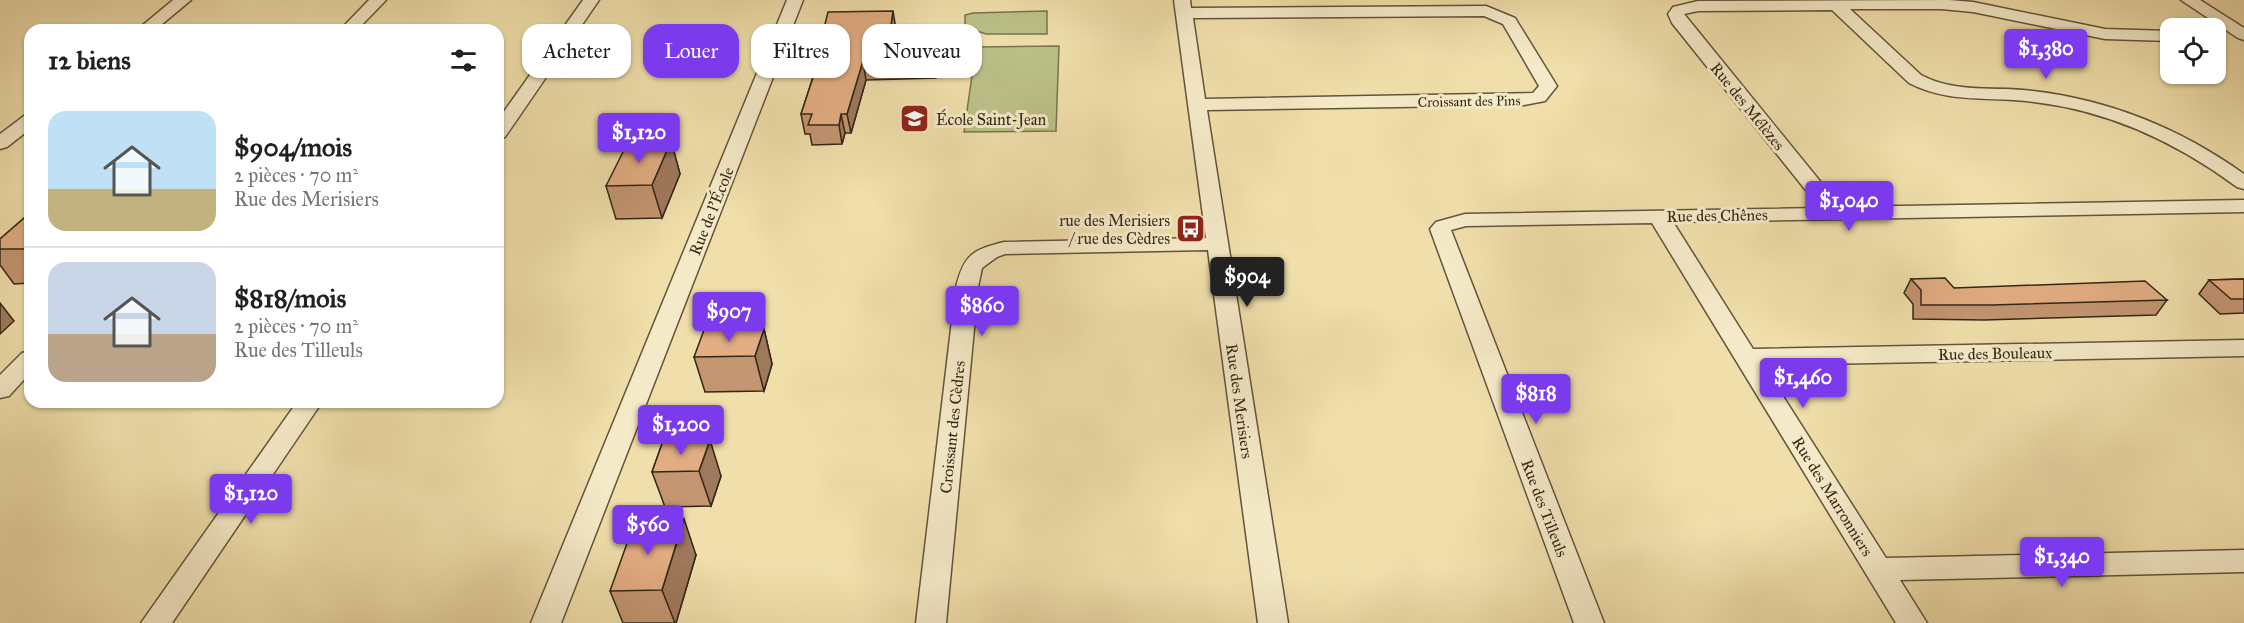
<!DOCTYPE html>
<html lang="fr">
<meta charset="utf-8">
<style>
body{margin:0;font-family:"IM FELL Great Primer",serif;background:#f6f6f6;color:#202124;height:100vh;display:flex;flex-direction:column;font-size:22px;white-space:nowrap}
*{box-sizing:border-box;margin:0}
p{font-size:20px;color:#757577}
.icon{flex:none;width:33px;height:33px;fill:none;stroke:currentColor;stroke-width:2;stroke-linecap:round;stroke-linejoin:round}
.map{position:relative;flex:1;overflow:hidden}
.details{position:absolute;left:24px;top:24px;width:480px;height:384px;display:flex;flex-direction:column;background:#fff;border-radius:18px;box-shadow:0 2px 4px #0004}
.details>*{flex:none}
.hud{position:absolute;left:522px;top:24px;width:570px;height:54px;display:flex;gap:12px}
.tools{position:absolute;left:2160px;top:18px;display:grid;gap:12px}
.tools a{display:grid;place-items:center;width:66px;height:66px;border-radius:12px;background:#fff;box-shadow:0 2px 4px #0004;font-size:30px}
.price{position:absolute;translate:-50% -51px;padding:0 14px;border-radius:6px;background:#7c3aed;color:#fff;font-size:20px;line-height:39px;filter:drop-shadow(0 2px 3px #0008)}
.price::after{content:'';position:absolute;left:50%;top:36px;width:18px;height:14px;margin-left:-9px;background:inherit;clip-path:polygon(0 0,100% 0,50% 100%)}
.price.selected{background:#222;color:#fff}
ul{padding:0;list-style:none}
li{display:flex;align-items:center;gap:18px;height:150px;padding:0 24px}
li+li{border-top:2px solid #e0e0e0}
li span{display:grid;place-items:center;flex:none;width:168px;height:120px;border-radius:18px;color:#555}
li>.icon{margin-inline-start:auto}
span .icon{width:72px;height:72px;fill:#fffc;stroke-width:1}
li b{font-size:26px}
h2{display:flex;justify-content:space-between;align-items:center;height:72px;padding:0 24px;font-size:26px}
.pill{padding:0 21px;border-radius:18px;background:#fff;box-shadow:0 2px 4px #0004;font-size:21px;line-height:54px}
.pill.selected{background:#7c3aed;color:#fff}
.map>svg:first-child{display:block}
.green{fill:#bbc188;stroke:#76744f;stroke-width:1.5}
.lines{fill:none;stroke-linecap:round;stroke-linejoin:round}
.minor-casing{stroke:#62543b;stroke-width:3}
.minor{fill:#f5eac8;fill-rule:evenodd}
.wall{fill:#c39571;stroke:#322616;stroke-width:1.5}
.shaded-wall{fill:#9f795c;stroke:#322616;stroke-width:1.5}
.building{fill:#e3ad83;stroke:#322616;stroke-width:1.5}
.labels{text-anchor:middle;stroke-width:6;stroke-linejoin:round;paint-order:stroke}
.far-street-label{font-size:14px;fill:#322616;stroke:#f5eac8}
.street-label{font-size:16px;fill:#322616;stroke:#f5eac8}
.poi-label{font-size:16px;fill:#322616;stroke:#f5eac8;text-anchor:start}
</style>
<div class="map">
<svg width="2244" height="623" viewBox="0 0 2244 623">
<rect width="100%" height="100%" fill="#f0dfab"/>
<filter id="stains"><feTurbulence type="fractalNoise" baseFrequency=".00333" numOctaves="4"/><feColorMatrix values="0 0 0 0 .2 0 0 0 0 .09 0 0 0 0 .02 0 0 0 .5 -.17"/></filter>
<radialGradient id="worn" r=".72"><stop offset=".6" stop-color="#630" stop-opacity="0"/><stop offset="1" stop-color="#630" stop-opacity=".3"/></radialGradient>
<!-- green -->
<g class="green">
<path d="M1047 11V34H986L965 27V15L973 13Z"/>
<path d="M1059 46 1056 131 964 132 976 47Z"/>
</g>
<g class="lines">
<defs>
<g id="minor">
<path d="M173 0H191L155 30H137Z"/>
<path d="M369 0H386L357 30H340Z"/>
<path d="M583 0H599L505 137 498 139V120Z"/>
<path d="M787 0H803L561 623H531Z"/>
<path d="M1174 0H1190L1191 8 1486 6 1515 18 1557 86 1545 101 1524 105 1207 110 1288 623H1258L1208 250 1005 254 997 257 982 268 978 287 946 623H916L956 287C964 255 972 250 1004 242L1206 238ZM1484 16 1503 24 1539 86 1533 93 1205 99 1193 18Z"/>
<path d="M1949 0 1973 2 2105 29 2170 31V41L2105 39 1973 12 1941 9H1850L1921 75C1957 94 1994 86 2033 91 2110 100 2181 129 2244 174V189L2237 187C2176 142 2110 111 2034 102 1990 96 1949 104 1909 83L1832 10 1698 11 1684 14 1841 207 2244 200V212L1673 222 1753 349 2244 340V356L1763 365 1886 558 2244 550V572L1900 580 1927 623H1896L1652 223 1466 226 1451 230 1604 623H1574L1430 229 1436 222 1465 214 1820 208 1672 23 1668 14 1673 7 1698 1Z"/>
<path d="M2181 0H2200L2244 28V40L2238 38Z"/>
<path d="M30 115V129L7 147 0 149V134L24 116Z"/>
<path d="M30 351V373L9 396 0 398V375L22 353Z"/>
<path d="M297 402H322L172 623H141Z"/>
</g>
</defs>
<!-- minor casing -->
<use href="#minor" class="minor-casing"/>
<!-- minor -->
<use href="#minor" class="minor"/>
</g>
<!-- wall -->
<g class="wall">
<path d="M896 29 894 39 937 38 939 56 936 78 866 80 851 133H845L842 144 812 145 810 134H805L801 114 824 43 823 32Z"/>
<path d="M671 141 680 174 662 218 616 219 606 186 635 146Z"/>
<path d="M30 213V283L14 284 0 265V239Z"/>
<path d="M1911 279 1954 288 2167 300 2156 315 1984 320 1913 319V304L1904 293Z"/>
<path d="M2244 279V313L2220 314 2199 294 2209 280Z"/>
<path d="M764 329 772 364 764 391 705 392 694 357Z"/>
<path d="M663 441 721 476 711 506 665 507 652 472Z"/>
<path d="M696 555 676 623H623L610 591Z"/>
</g>
<!-- shaded-wall -->
<g class="shaded-wall">
<path d="M893 11 896 29 891 57 889 39Z"/>
<path d="M937 38 939 56 936 78 934 60Z"/>
<path d="M863 61 866 80 851 133 847 114Z"/>
<path d="M841 114 845 133 842 144 839 125Z"/>
<path d="M671 141 680 174 662 218 652 185Z"/>
<path d="M0 303 14 321 0 334Z"/>
<path d="M764 329 772 364 764 391 755 356Z"/>
<path d="M710 440 721 476 711 506 699 471Z"/>
<path d="M684 519 696 555 676 623H675L662 590Z"/>
</g>
<!-- building -->
<g class="building">
<path d="M893 11 889 39 937 38 934 60 863 61 847 114H841L839 125H808L812 114H801L828 32H823L828 12Z"/>
<path d="M671 141 652 185 606 186 626 146H635L637 142Z"/>
<path d="M30 213V247L28 249H0V239Z"/>
<path d="M1945 278 1954 288 2145 281 2167 300 1992 305H1921V290L1911 279Z"/>
<path d="M2244 279V299H2231L2209 280Z"/>
<path d="M764 329 755 356 694 357 704 330Z"/>
<path d="M710 440 699 471 652 472 663 441Z"/>
<path d="M684 519 662 590 610 591 635 521Z"/>
</g>
<!-- icons -->
<defs>
<symbol id="school-square" viewBox="-11 -11 22 22"><rect x="-9" y="-9" width="18" height="18" rx="4" fill="#8f2418" stroke="#f5eac8"/><path d="M0-5L7-2L0 1L-7-2ZM-4 1L0 2.5L4 1V4Q0 6-4 4Z" fill="#fff"/></symbol>
<symbol id="bus-square" viewBox="-11 -11 22 22"><rect x="-9" y="-9" width="18" height="18" rx="4" fill="#8f2418" stroke="#f5eac8"/><path d="M-5-6H5V4H4V6H2V4H-2V6H-4V4H-5ZM-3.5-4V0h7V-4ZM-3.5 1.2v1.5H-2V1.2ZM2 1.2v1.5H3.5V1.2Z" fill="#fff"/></symbol>
</defs>
<g fill-rule="evenodd">
<use href="#school-square" x="898" y="102" width="33" height="33"/>
<use href="#bus-square" x="1174" y="212" width="33" height="33"/>
</g>
<g class="labels">
<!-- far-street labels -->
<g class="far-street-label">
<text transform="translate(1469 101) rotate(-1)" y="5">Croissant des Pins</text>
</g>
<!-- street labels -->
<g class="street-label">
<text transform="translate(1748 106) rotate(51)" y="6">Rue des Mélèzes</text>
<text transform="translate(711 211) rotate(-68)" y="6">Rue de l'École</text>
<text transform="translate(1717 215) rotate(-1)" y="6">Rue des Chênes</text>
<text transform="translate(1995 353) rotate(-1)" y="6">Rue des Bouleaux</text>
<text transform="translate(1240 401) rotate(82)" y="6">Rue des Merisiers</text>
<text transform="translate(952 427) rotate(-84)" y="6">Croissant des Cèdres</text>
<text transform="translate(1833 496) rotate(58)" y="6">Rue des Marronniers</text>
<text transform="translate(1545 508) rotate(69)" y="6">Rue des Tilleuls</text>
</g>
<!-- poi labels -->
<g class="poi-label">
<text x="936" y="125">École Saint-Jean</text>
<text x="1170" y="226" text-anchor="end">rue des Merisiers<tspan x="1170" dy="18">/ rue des Cèdres</tspan></text>
</g>
</g>
<rect width="100%" height="100%" filter="url(#stains)"/>
<rect width="100%" height="100%" fill="url(#worn)"/>
</svg>
<div class="tools">
<a><svg class="icon" aria-label="locate" viewBox="0 0 24 24"><circle cx="12" cy="12" r="6"/><path d="M12 2v4M12 18v4M2 12h4M18 12h4"/></svg></a>
</div>
<b class="price" style="left:2046px;top:80px">$1,380</b>
<b class="price" style="left:639px;top:164px">$1,120</b>
<b class="price" style="left:1849px;top:232px">$1,040</b>
<b class="price selected" style="left:1247px;top:308px">$904</b>
<b class="price" style="left:982px;top:337px">$860</b>
<b class="price" style="left:729px;top:343px">$907</b>
<b class="price" style="left:1803px;top:409px">$1,460</b>
<b class="price" style="left:1536px;top:425px">$818</b>
<b class="price" style="left:681px;top:456px">$1,200</b>
<b class="price" style="left:251px;top:525px">$1,120</b>
<b class="price" style="left:648px;top:556px">$560</b>
<b class="price" style="left:2062px;top:588px">$1,340</b>
<div class="hud">
<a class="pill">Acheter</a>
<a class="pill selected">Louer</a>
<a class="pill">Filtres</a>
<a class="pill">Nouveau</a>
</div>
<section class="details">
<h2>12 biens<svg class="icon" aria-label="filters" viewBox="0 0 24 24"><path d="M4 7h16M4 17h16"/><circle cx="9" cy="7" r="2"/><circle cx="15" cy="17" r="2"/></svg></h2>
<ul>
<li><span style="background:linear-gradient(#bfe0f5 65%,#c2b280 0)"><svg class="icon" aria-label="home" viewBox="0 0 24 24"><path d="M3 11l9-7 9 7M6 9v11h12V9"/></svg></span><div><b>$904/mois</b><p>2 pièces · 70 m²</p><p>Rue des Merisiers</p></div></li>
<li><span style="background:linear-gradient(#c9d6e8 60%,#b9a48a 0)"><svg class="icon" aria-label="home" viewBox="0 0 24 24"><path d="M3 11l9-7 9 7M6 9v11h12V9"/></svg></span><div><b>$818/mois</b><p>2 pièces · 70 m²</p><p>Rue des Tilleuls</p></div></li>
</ul>
</section>
</div>
